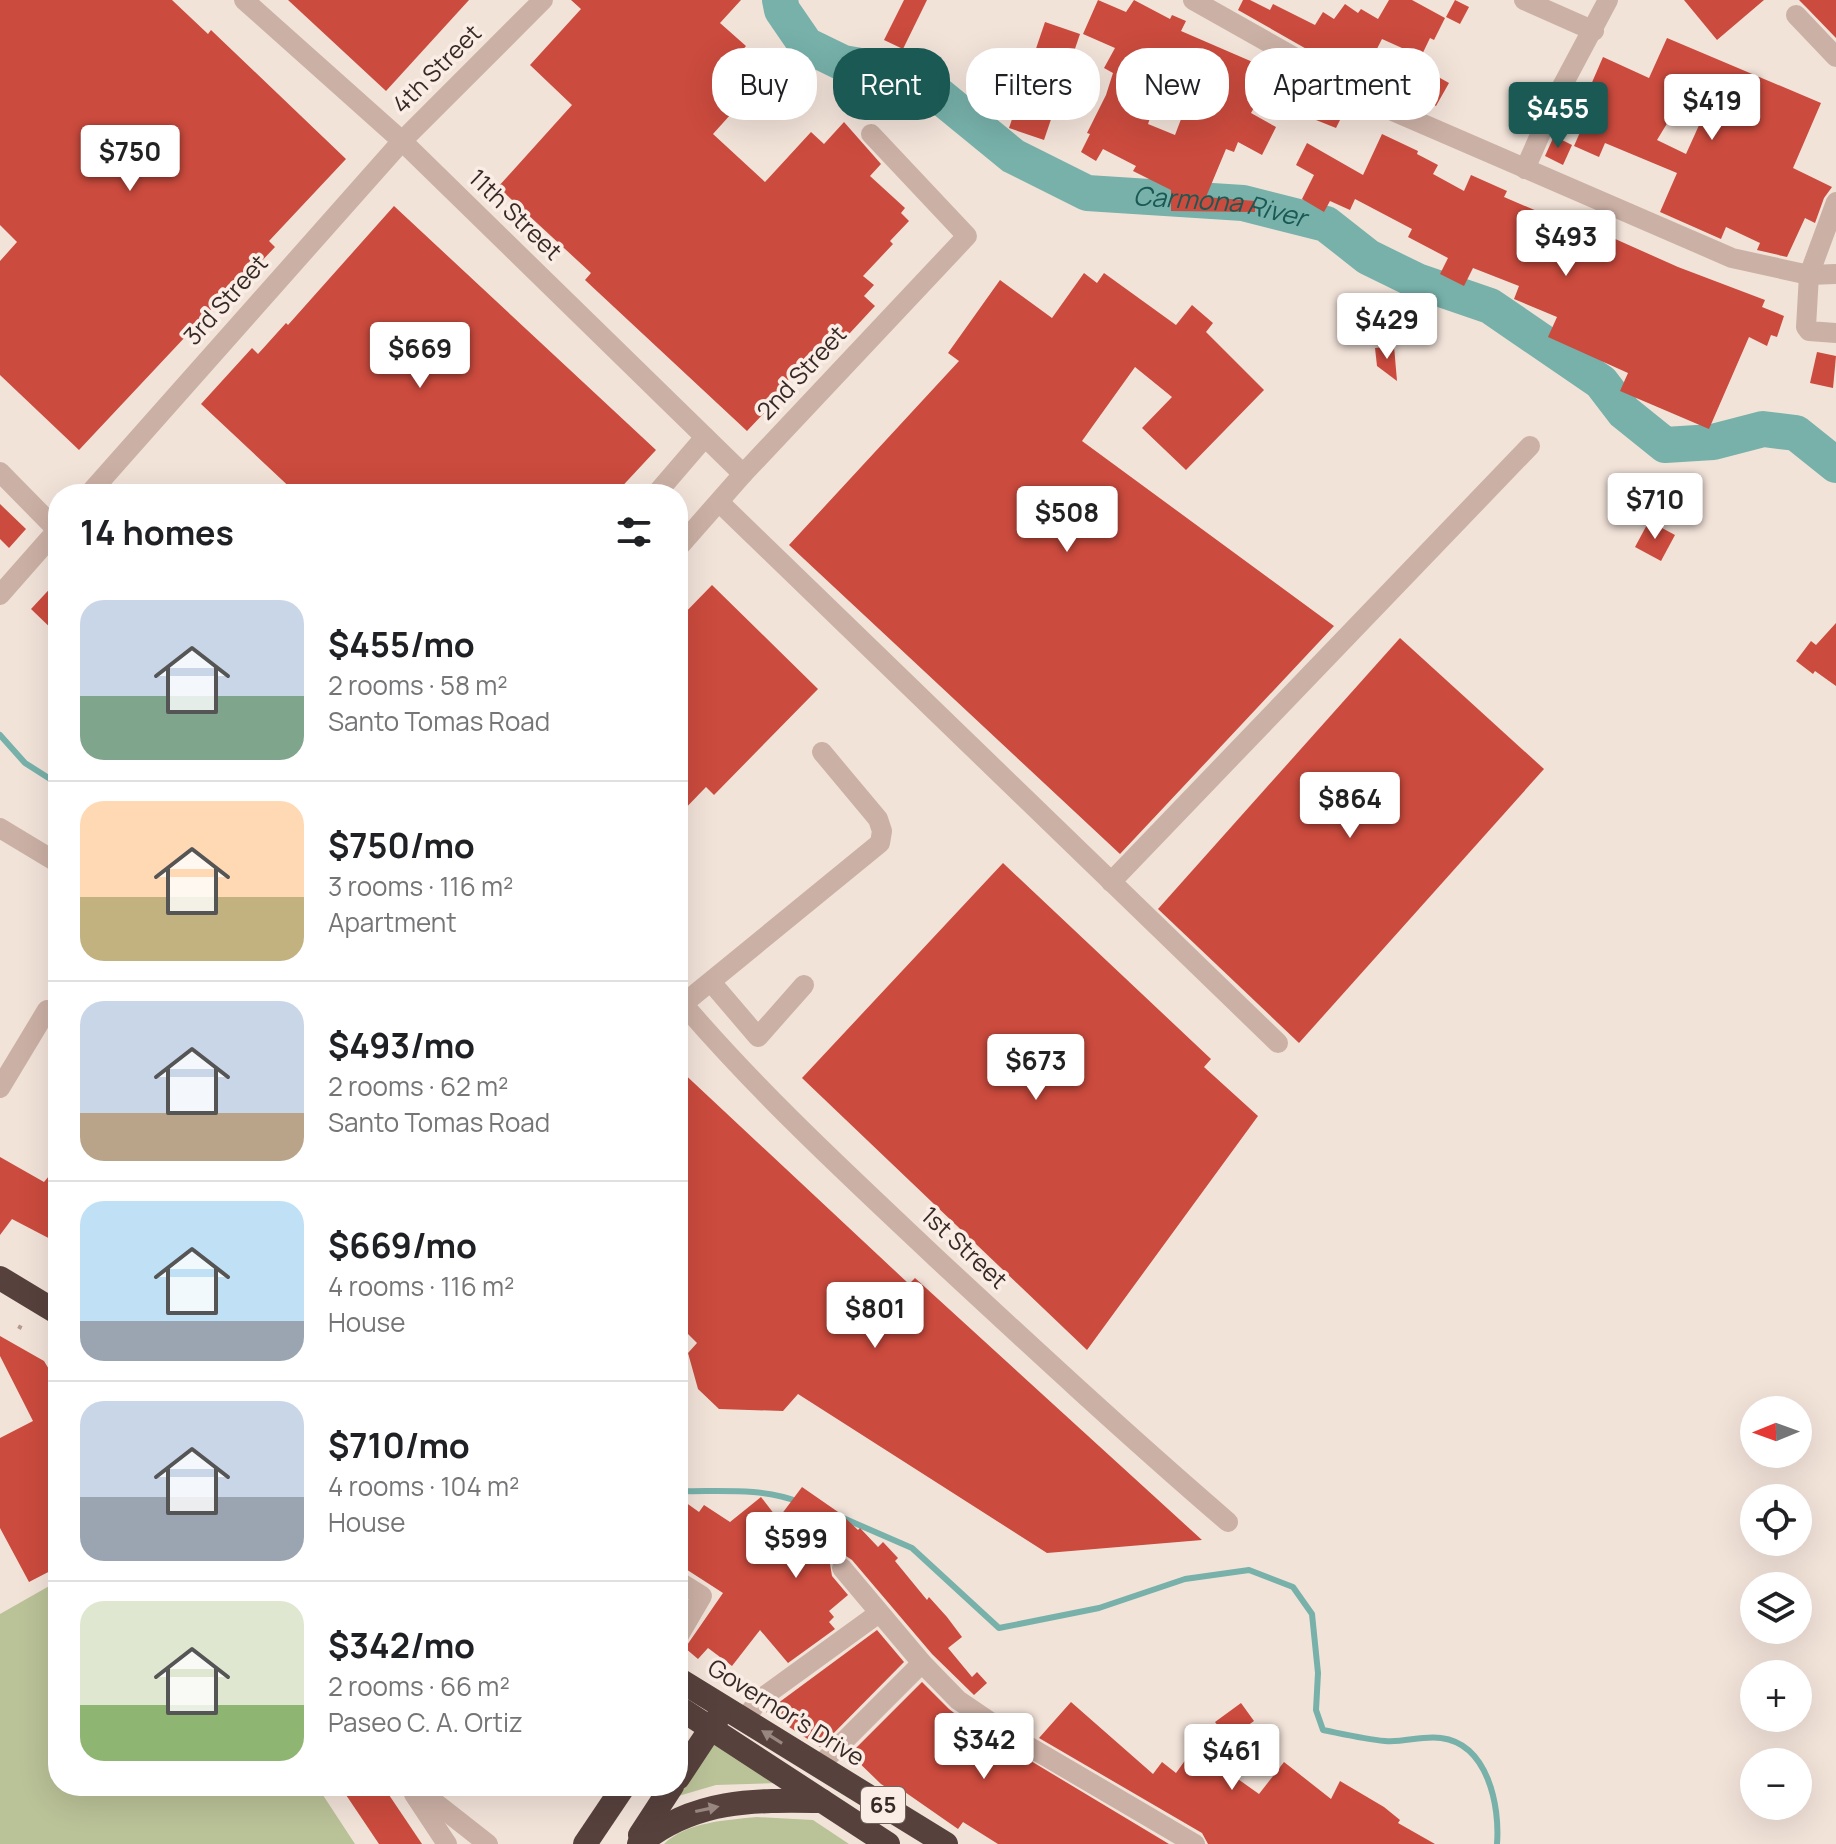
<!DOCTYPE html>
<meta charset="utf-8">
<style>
body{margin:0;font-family:Manrope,sans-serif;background:#f6f6f6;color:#202124;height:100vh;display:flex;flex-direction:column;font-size:30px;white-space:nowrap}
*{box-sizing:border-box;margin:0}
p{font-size:26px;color:#757577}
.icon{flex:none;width:44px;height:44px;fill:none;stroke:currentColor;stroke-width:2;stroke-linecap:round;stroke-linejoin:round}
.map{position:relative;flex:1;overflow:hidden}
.side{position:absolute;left:48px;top:484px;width:640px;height:1312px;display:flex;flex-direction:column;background:#fff;border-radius:32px;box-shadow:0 8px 32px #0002}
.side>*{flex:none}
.guide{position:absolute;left:712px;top:48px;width:760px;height:72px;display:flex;gap:16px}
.needle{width:52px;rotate:269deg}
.controls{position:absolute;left:1740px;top:1396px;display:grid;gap:16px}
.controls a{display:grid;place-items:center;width:72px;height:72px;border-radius:50%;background:#fff;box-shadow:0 8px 32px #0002;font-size:40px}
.price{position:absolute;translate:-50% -68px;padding:0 18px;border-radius:8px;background:#fff;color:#222;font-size:26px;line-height:52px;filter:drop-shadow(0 2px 4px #0008)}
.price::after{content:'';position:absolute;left:50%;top:48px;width:24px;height:18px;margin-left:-12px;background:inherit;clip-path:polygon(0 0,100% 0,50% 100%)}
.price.current{background:#1a5954;color:#fff}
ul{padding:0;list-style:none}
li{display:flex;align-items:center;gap:24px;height:200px;padding:0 32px}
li+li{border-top:2px solid #e0e0e0}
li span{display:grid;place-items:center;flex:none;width:224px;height:160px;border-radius:24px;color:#555}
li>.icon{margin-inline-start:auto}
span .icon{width:96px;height:96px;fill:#fffc;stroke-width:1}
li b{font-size:34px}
h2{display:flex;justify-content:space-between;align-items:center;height:96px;padding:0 32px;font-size:34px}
.pill{padding:0 28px;border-radius:32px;background:#fff;box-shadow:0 8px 32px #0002;font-size:28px;line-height:72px}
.pill.current{background:#1a5954;color:#fff}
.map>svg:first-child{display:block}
.green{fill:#bac298}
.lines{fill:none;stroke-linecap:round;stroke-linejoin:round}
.stream{stroke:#77b1aa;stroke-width:6}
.river{stroke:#77b1aa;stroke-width:36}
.building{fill:#cb4b3e;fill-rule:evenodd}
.path{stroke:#b79a8f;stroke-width:4;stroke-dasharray:4 4;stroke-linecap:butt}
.minor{stroke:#cbb0a5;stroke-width:20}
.highway{stroke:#57413d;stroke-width:24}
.oneway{fill:#988680}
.labels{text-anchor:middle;stroke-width:7;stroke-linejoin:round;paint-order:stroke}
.shield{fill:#faede5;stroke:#71645f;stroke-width:2}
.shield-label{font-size:22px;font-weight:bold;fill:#362926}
.street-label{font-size:24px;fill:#362926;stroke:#faede5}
.water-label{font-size:26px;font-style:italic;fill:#1a5954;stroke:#faede5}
</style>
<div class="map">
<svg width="1836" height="1844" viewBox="0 0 1836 1844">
<rect width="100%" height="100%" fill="#f2e3d9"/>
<!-- green -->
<g class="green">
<path d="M58 1581V1786H317L355 1844H0V1614Z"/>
<path d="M715 1740 779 1783 716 1785 675 1797Z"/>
<path d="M757 1817 813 1820 849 1844H664C686 1822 727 1820 757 1817Z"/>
</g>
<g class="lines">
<!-- stream -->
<g class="stream">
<path d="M0 735 25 763 58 784"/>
<path d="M678 1491C718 1492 760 1487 799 1502"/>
<path d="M843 1518 912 1548 999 1628 1099 1608 1185 1579 1249 1570 1293 1587 1312 1614 1318 1673 1316 1710 1323 1730C1343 1734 1364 1739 1385 1741 1403 1743 1423 1735 1441 1738 1488 1744 1500 1806 1497 1844"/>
</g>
<!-- river -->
<path class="river" id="s1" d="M780 0 782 10 806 45 843 63 914 75 1013 156 1087 193 1243 203 1326 224 1368 257 1417 281 1490 306 1601 382 1624 412 1665 445 1713 442 1763 429 1796 433 1836 465"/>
</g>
<!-- building -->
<g class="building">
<path d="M0 0H172L208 34 211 30 346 159 269 241 275 247 220 305 217 303 79 450 0 375V261L17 242 0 225Z"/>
<path d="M288 0H469L386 91Z"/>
<path d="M571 0H741L720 23 746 46 733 61 758 84 713 134 765 182 811 132 824 144 844 122 881 164 870 176 905 208 901 213 909 221 890 241 893 244 863 276 874 285 864 296 875 306 823 362 813 353 762 408 766 411 747 431 585 280 591 273 498 187 572 105 530 65 581 9Z"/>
<path d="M904 0H927L903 49 884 40Z"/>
<path d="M1098 0 1126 12 1134 0 1170 19 1172 15 1186 21 1181 31 1255 63 1254 66 1293 82 1288 97 1265 88 1251 113 1276 127 1262 155 1238 142 1234 152 1226 149 1206 197 1255 201V212L1171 211V190L1133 171 1136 166 1103 149 1096 161 1081 152 1090 134 1087 133 1106 95 1113 73 1104 68 1115 48 1083 34ZM1159 92 1186 106 1175 135 1148 124Z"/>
<path d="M1243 0H1250L1270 10 1273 4 1315 25 1323 12 1334 19 1345 4 1358 13 1361 9 1378 19 1389 0H1412L1445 18 1434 40 1430 38 1417 65 1449 83 1436 106 1415 94 1410 104 1383 92 1402 48 1382 39 1361 80 1238 10Z"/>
<path d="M1455 0 1469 7 1460 24 1446 17Z"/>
<path d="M1684 0H1764L1717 40Z"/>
<path d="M1799 0H1836V38L1805 6Z"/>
<path d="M1045 22 1080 34 1044 140 1009 128Z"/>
<path d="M1667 38 1821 103 1793 168 1832 187 1824 198 1815 223 1805 218 1787 257 1757 250 1760 243 1726 227 1721 239 1660 212 1677 173 1605 143 1599 157 1574 146 1588 114 1580 110 1603 57 1649 78ZM1674 112 1700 123 1686 154 1657 140Z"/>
<path d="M1321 100 1344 112 1336 128 1311 118Z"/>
<path d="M1382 134 1418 151 1417 154 1438 165 1433 174 1464 191 1471 175 1507 191 1504 197 1593 235 1595 230 1678 267 1765 300 1762 307 1784 316 1777 337 1771 335 1767 346 1749 337 1709 429 1620 391 1628 373 1548 337 1557 317 1514 299 1519 286 1473 268 1464 286 1440 274 1448 258 1408 237 1412 229 1355 199 1350 210 1330 201 1324 212 1302 199 1314 175 1296 165 1307 143 1363 175Z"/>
<path d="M1554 136 1572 145 1563 165 1545 156Z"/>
<path d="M394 206 656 450 615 494H297L201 404 252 348 258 354 286 323 288 325Z"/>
<path d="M1084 273 1097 283 1104 273 1176 325 1192 305 1213 323 1206 332 1264 390 1186 470 1142 428 1172 397 1135 367 1082 441 1334 626 1120 854 789 545 959 361 948 353 1000 280 1052 318Z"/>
<path d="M1394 346 1397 381 1377 366 1375 348Z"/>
<path d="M1817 352 1836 356 1833 388 1810 383Z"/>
<path d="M0 504 26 529 9 548 0 539Z"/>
<path d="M1649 521 1675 535 1661 561 1635 547Z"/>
<path d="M58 580V635L31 609Z"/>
<path d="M712 585 818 689 714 795 706 787 678 816V620Z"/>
<path d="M1836 623V686L1815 671 1813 674 1796 661 1811 641 1816 645Z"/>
<path d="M1400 638 1544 769 1299 1043 1158 909Z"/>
<path d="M1003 863 1211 1059 1204 1067 1258 1116 1087 1350 802 1078Z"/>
<path d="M678 1068 909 1284 915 1278 1202 1540 1047 1553 798 1394 783 1411 719 1409 698 1389 688 1353 697 1343 681 1327 678 1314Z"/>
<path d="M0 1157 44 1182 49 1176 58 1183V1243L12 1219 0 1235Z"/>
<path d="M0 1336 44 1361 58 1384V1567L29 1582 0 1528V1438L33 1421 0 1356Z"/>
<path d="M802 1487 841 1514 858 1530 860 1528 878 1547 883 1542 898 1558 895 1561 927 1600 929 1597 947 1617 962 1637 948 1648 972 1677 977 1672 987 1683 974 1695 932 1654 852 1560 846 1556 834 1558 830 1564 832 1576 848 1595 829 1611 834 1617 829 1622 835 1629 788 1663 760 1630 732 1666 708 1648 698 1659 685 1648 723 1593 678 1564V1546L686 1533 678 1528V1497L699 1512 704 1505 730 1522 761 1497 778 1519Z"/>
<path d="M877 1630 904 1662 820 1747 766 1712Z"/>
<path d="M922 1682 949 1709 966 1722 1169 1844H998L963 1822 958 1829 902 1790 898 1795 881 1784 850 1754Z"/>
<path d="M1071 1702 1153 1774 1162 1762 1176 1773 1194 1748 1199 1752 1218 1726 1215 1722 1241 1703 1254 1721 1226 1741 1235 1748 1221 1767 1259 1794 1284 1762 1331 1799 1340 1781 1384 1807 1400 1820 1398 1823 1435 1844H1208L1202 1833 1039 1738Z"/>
<path d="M340 1786H383L422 1844H379Z"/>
</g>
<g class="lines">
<!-- path -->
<path class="path" d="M19 1329 21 1325"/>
<!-- minor -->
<g class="minor">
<path d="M244 0 402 141 743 474"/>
<path d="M1193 0 1379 105 1732 258 1809 275 1836 274"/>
<path d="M1524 0 1594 31"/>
<path d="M1796 15 1836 57"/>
<path d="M1525 169 1559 92 1608 0"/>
<path d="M1836 202 1809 275 1806 327 1809 331 1836 333"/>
<path d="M0 472 57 530"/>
<path d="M89 494 402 141 543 0"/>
<path d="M656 494 705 437"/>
<path d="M719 502 1278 1043"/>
<path d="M678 548 743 474 967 236 871 134"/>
<path d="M0 595 58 529"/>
<path d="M0 828 58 863"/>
<path d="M1111 882 1530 446"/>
<path d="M711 982 758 1037 804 985"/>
<path d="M678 998C757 1091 846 1173 935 1257 1032 1347 1128 1436 1228 1522"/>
<path d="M683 1004 880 843 882 831 878 819 822 752"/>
<path d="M0 1088 47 1010"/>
<path d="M842 1568 922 1663 958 1700 1011 1736 1195 1844"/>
<path d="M678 1581 702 1596 678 1637"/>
<path d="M744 1720 759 1700 879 1613"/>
<path d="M819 1766 922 1663"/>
<path d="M414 1786 488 1844"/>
<path d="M414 1794 447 1844"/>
</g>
<!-- highway -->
<g class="highway">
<path d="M0 1278 58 1313"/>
<path d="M678 1679 946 1844"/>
<path d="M678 1707 888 1844"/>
<path d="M678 1778 719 1716"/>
<path d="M640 1835 672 1786"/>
<path d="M585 1844 624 1786"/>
<path d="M639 1844C695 1799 753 1800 822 1801"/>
</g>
</g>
<!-- one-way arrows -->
<defs><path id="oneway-solid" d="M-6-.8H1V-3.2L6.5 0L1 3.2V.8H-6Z" transform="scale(2)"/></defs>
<g class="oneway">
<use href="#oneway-solid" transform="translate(772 1737) rotate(-148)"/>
<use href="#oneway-solid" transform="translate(707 1809) rotate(-12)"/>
</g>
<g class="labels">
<!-- shield labels -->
<rect class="shield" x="861" y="1787" width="44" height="36" rx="6"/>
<g class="shield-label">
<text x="883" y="1813">65</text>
</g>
<!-- street labels -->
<g class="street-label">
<text transform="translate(437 69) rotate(-45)" y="8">4th Street</text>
<text transform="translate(515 215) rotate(44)" y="8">11th Street</text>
<text transform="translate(226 300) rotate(-48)" y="8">3rd Street</text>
<text transform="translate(802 373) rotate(-47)" y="8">2nd Street</text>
<text transform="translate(964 1248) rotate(43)" y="8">1st Street</text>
<text transform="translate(786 1713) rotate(32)" y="8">Governor's Drive</text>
</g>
<!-- water labels -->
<g class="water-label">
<text dy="9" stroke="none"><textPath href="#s1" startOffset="510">Carmona River</textPath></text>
</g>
</g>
</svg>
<div class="controls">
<a><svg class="needle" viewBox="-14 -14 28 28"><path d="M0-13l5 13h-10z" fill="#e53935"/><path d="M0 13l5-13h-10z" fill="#757577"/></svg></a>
<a><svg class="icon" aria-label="locate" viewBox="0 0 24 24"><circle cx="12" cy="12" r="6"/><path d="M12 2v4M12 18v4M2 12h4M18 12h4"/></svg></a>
<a><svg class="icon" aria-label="layers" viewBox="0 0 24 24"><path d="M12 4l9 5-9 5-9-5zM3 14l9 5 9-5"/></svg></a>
<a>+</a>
<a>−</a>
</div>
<b class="price" style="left:1712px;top:142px">$419</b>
<b class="price current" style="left:1558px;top:150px">$455</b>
<b class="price" style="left:130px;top:193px">$750</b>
<b class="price" style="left:1566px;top:278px">$493</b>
<b class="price" style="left:1387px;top:361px">$429</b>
<b class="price" style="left:420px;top:390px">$669</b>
<b class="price" style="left:1655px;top:541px">$710</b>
<b class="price" style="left:1067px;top:554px">$508</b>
<b class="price" style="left:1350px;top:840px">$864</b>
<b class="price" style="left:1036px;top:1102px">$673</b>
<b class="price" style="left:875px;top:1350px">$801</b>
<b class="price" style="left:796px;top:1580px">$599</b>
<b class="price" style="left:984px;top:1781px">$342</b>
<b class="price" style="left:1232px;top:1792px">$461</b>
<div class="guide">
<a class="pill">Buy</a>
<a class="pill current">Rent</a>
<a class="pill">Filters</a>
<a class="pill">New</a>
<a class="pill">Apartment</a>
</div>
<section class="side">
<h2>14 homes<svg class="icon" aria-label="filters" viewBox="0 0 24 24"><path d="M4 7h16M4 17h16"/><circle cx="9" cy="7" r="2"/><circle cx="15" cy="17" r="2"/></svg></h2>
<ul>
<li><span style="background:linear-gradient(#c9d6e8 60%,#7fa58c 0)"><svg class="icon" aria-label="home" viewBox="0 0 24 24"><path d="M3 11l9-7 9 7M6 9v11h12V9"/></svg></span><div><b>$455/mo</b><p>2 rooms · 58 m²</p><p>Santo Tomas Road</p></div></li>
<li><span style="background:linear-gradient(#ffd9b3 60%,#c2b280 0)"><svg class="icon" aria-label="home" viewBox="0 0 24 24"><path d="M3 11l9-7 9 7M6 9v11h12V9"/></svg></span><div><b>$750/mo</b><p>3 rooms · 116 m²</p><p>Apartment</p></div></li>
<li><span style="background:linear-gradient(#c9d6e8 70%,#b9a48a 0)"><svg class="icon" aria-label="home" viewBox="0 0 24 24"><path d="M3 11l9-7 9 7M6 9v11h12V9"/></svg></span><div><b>$493/mo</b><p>2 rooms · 62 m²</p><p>Santo Tomas Road</p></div></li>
<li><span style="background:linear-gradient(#bfe0f5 75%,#9aa5b1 0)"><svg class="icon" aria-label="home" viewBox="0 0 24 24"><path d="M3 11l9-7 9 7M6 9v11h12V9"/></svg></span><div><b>$669/mo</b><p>4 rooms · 116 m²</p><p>House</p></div></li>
<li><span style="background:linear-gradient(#c9d6e8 60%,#9aa5b1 0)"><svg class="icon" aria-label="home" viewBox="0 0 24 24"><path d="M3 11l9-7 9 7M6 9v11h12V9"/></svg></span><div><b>$710/mo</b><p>4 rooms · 104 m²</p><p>House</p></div></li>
<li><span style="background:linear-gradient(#dfe7d0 65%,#8fb573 0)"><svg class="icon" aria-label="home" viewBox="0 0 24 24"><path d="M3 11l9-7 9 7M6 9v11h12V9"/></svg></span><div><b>$342/mo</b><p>2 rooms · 66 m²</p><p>Paseo C. A. Ortiz</p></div></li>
</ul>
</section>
</div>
